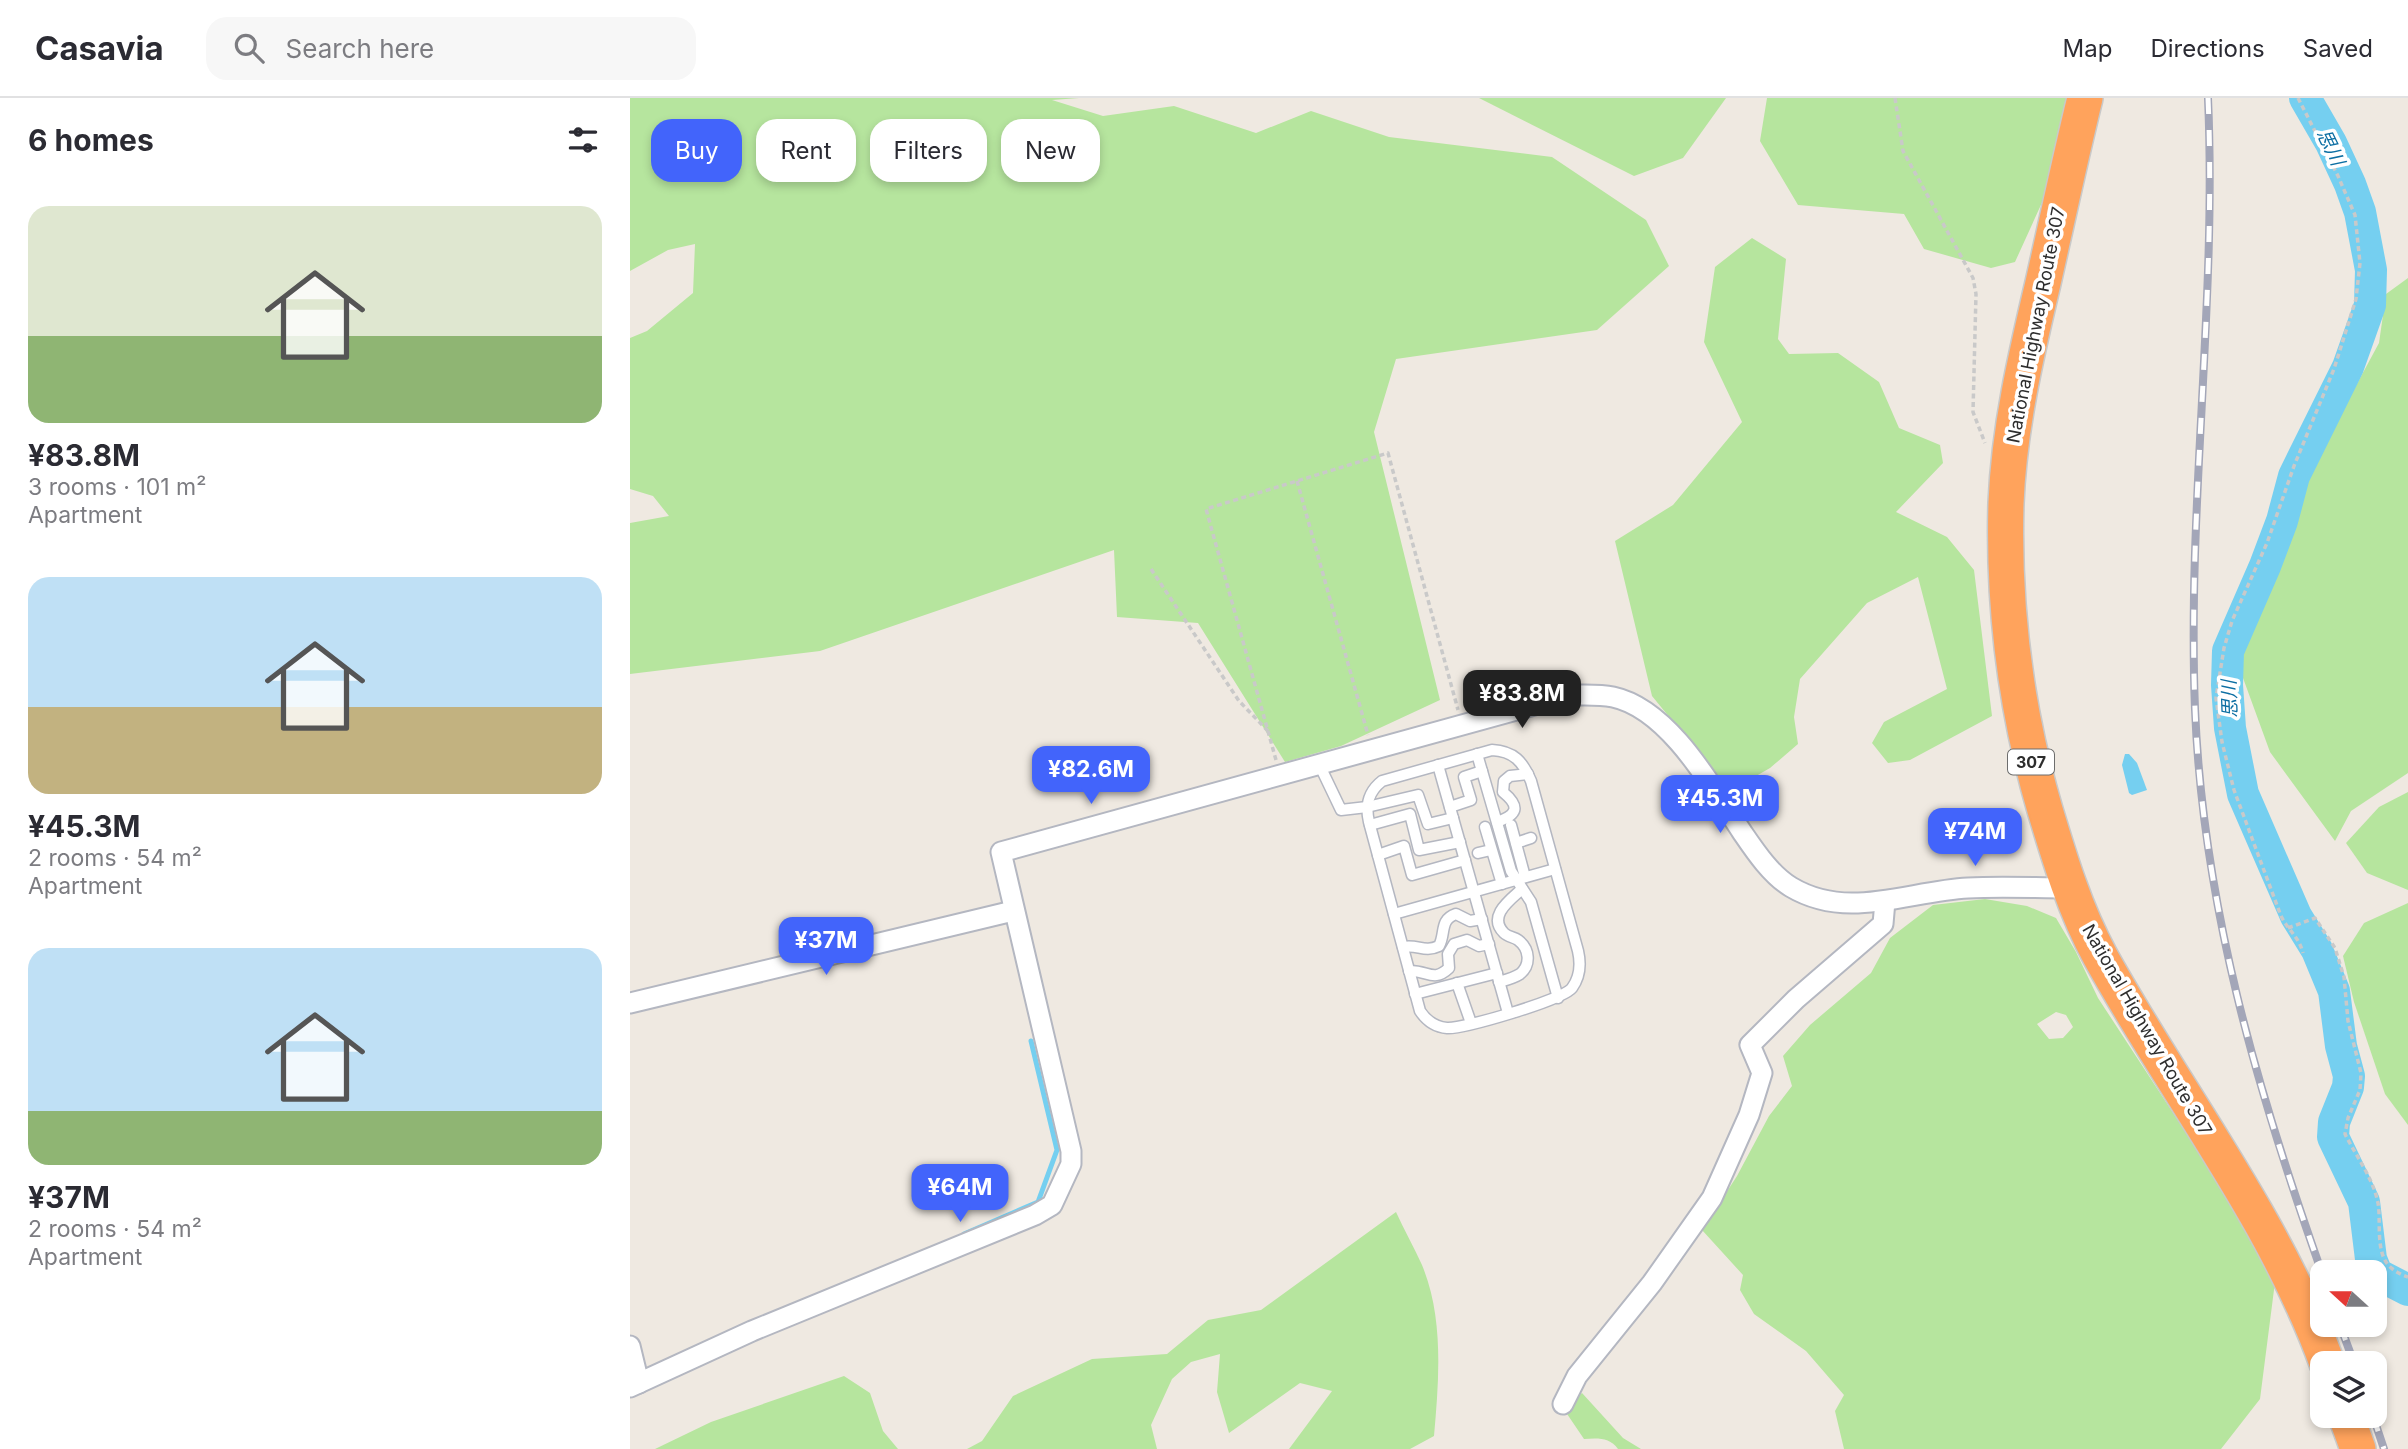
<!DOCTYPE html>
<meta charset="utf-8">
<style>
body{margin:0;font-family:Inter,"Noto Sans JP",sans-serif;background:#f7f7f7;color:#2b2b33;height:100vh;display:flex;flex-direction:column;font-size:26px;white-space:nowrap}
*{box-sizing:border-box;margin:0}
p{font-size:23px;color:#7c7c81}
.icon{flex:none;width:38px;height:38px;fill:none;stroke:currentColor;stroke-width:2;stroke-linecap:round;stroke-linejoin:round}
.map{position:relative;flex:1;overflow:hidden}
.side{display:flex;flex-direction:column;background:#fff;width:630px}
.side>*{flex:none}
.banner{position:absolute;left:21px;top:21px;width:665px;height:63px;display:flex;gap:14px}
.needle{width:46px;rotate:291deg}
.tools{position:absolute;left:1680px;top:1162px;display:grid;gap:14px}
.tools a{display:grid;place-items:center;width:77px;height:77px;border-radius:14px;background:#fff;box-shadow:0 4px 10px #0003;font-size:35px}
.price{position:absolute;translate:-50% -60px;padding:0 16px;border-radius:14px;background:#4264fb;color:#fff;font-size:23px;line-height:46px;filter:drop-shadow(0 2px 4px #0008)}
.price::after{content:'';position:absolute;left:50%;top:42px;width:21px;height:16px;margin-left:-10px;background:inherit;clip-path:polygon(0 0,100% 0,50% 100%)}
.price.on{background:#222;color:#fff}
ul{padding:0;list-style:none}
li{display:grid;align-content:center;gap:14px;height:371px;padding:0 28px}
li span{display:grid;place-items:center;height:217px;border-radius:21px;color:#555}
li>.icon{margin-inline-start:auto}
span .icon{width:126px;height:126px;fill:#fffc;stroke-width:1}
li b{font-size:30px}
h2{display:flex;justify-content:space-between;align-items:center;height:84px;padding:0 28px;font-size:30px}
.pill{padding:0 24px;border-radius:21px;background:#fff;box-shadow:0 4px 10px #0003;font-size:24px;line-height:63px}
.pill.on{background:#4264fb;color:#fff}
header{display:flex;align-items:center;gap:42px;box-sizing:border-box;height:98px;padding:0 35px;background:#fff;border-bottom:2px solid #e1e1e2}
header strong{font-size:33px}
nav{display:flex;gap:38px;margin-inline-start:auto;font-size:24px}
.search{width:490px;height:63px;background:#f7f7f7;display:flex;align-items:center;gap:18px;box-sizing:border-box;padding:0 24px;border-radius:21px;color:#7c7c81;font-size:26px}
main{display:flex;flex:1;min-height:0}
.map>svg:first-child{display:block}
.green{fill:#b6e59e;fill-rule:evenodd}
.water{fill:#75cff0}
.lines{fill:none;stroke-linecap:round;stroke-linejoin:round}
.stream{stroke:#75cff0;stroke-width:5}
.river{stroke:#75cff0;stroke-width:32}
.lane-casing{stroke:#b4b7c1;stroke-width:13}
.street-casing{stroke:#b4b7c1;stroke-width:23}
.highway-casing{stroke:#c9c9c9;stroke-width:38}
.path{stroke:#c9c9c9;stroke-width:3.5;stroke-dasharray:5 3.5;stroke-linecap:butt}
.lane{stroke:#fff;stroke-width:10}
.street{stroke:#fff;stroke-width:19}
.highway{stroke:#ffa35c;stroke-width:35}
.rail-casing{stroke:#a3a6b8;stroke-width:8}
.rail{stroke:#fff;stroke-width:5;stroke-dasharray:16;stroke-linecap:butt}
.labels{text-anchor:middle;stroke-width:7;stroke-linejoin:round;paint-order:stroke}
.shield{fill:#fff;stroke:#6d6d6d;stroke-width:2}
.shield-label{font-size:16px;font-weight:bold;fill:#2e2e2e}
.street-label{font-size:18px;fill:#2e2e2e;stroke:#fff}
.water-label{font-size:19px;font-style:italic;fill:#0d6fa3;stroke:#fff}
</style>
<header>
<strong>Casavia</strong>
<div class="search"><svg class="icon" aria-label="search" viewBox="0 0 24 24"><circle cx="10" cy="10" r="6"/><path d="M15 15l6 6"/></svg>Search here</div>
<nav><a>Map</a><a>Directions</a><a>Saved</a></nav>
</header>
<main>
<section class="side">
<h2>6 homes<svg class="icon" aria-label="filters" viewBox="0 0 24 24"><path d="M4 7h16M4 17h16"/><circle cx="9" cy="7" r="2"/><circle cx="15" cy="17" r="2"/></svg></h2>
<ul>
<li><span style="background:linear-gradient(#dfe7d0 60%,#8fb573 0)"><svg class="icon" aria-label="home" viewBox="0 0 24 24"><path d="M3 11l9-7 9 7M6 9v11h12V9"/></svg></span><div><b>¥83.8M</b><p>3 rooms · 101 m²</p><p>Apartment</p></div></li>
<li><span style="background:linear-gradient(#bfe0f5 60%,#c2b280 0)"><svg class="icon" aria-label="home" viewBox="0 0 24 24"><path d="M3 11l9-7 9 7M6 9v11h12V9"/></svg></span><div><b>¥45.3M</b><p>2 rooms · 54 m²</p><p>Apartment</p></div></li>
<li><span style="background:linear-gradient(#bfe0f5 75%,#8fb573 0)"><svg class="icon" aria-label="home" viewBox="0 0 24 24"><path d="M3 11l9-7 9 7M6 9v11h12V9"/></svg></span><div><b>¥37M</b><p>2 rooms · 54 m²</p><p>Apartment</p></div></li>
</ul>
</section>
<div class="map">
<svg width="1778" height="1351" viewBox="0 0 1778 1351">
<rect width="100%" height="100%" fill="#efe9e1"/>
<!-- green -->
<g class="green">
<path d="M0 0H449L422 2 473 18 544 8 626 35 681 13 759 39 922 59 1016 122 1039 168 967 232 766 261 744 334 810 602 711 648 655 664 568 525 487 519 484 452 190 553 0 576V425L39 418 23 398 0 391V240L17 233 63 195 65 146 38 152 0 173Z"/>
<path d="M849 0H1096L1053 60 1004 78Z"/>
<path d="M1137 0H1439L1415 98 1385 164 1361 170 1294 151 1274 116 1168 107 1130 43Z"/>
<path d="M1122 140 1156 161 1148 241 1159 256 1208 255 1249 284 1269 330 1310 347 1313 365 1266 414 1317 439 1344 472 1362 618 1280 662 1258 665 1242 645 1254 624 1317 591 1288 479 1237 505 1170 581 1164 619 1168 646 1140 670 1100 693 1022 598 985 443 1043 407 1112 324 1074 244 1085 169Z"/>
<path d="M1778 180V675L1721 713 1705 743 1640 654 1609 569 1619 523 1652 445 1670 373 1722 295 1749 245 1756 196Z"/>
<path d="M1778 694V792L1737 775 1716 745 1749 709Z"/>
<path d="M1355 801 1397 808 1426 820 1446 854 1468 900 1615 1125 1645 1184 1630 1301 1591 1351H1214L1205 1313 1214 1297 1176 1253 1124 1216 1110 1192 1113 1177 1072 1132 1107 1078 1139 1018 1162 988 1153 958 1180 927 1241 875 1260 840 1303 807ZM1426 914 1436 917 1443 929 1433 940 1419 941 1407 926Z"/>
<path d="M1778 805V1027L1755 996 1724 904 1713 858 1734 825Z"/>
<path d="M766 1114C774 1132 784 1149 792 1167 814 1220 809 1282 804 1338L780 1351H659L702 1293 670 1285 599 1335 587 1294 590 1256 561 1264 542 1281 521 1327 527 1351H337L352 1343 383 1298 462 1261 537 1256 578 1222 631 1212Z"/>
<path d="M214 1278 240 1295 253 1333 268 1351H273H25L81 1324Z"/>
<path d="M952 1295 993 1340 1011 1351H988C980 1339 967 1340 954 1341L933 1310Z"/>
</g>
<!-- water -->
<path class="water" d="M1495 656H1499L1507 665 1517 692 1502 697 1499 695 1492 667Z"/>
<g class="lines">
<!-- stream -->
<path class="stream" d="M334 1136 408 1104 427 1052 401 943"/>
<!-- river -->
<path class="river" d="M1675 0 1701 45 1720 86 1730 114 1741 172 1740 207 1718 269 1664 378 1652 423 1635 468 1598 553 1597 587 1600 630 1613 696 1666 818 1687 852 1704 893 1711 948 1719 978 1718 989 1704 1024 1703 1039 1734 1104 1741 1161 1747 1176 1778 1192"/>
<defs>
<g id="lane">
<path d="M862 652C884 653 893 664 901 683L948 853C951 866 950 879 942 890 933 902 833 931 817 930 805 929 796 922 790 913L739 724C735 707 738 694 752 683Z"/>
<path d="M847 656 881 773 901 804 928 900"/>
<path d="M689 666 711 712 737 709 788 697 798 726 823 720"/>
<path d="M808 667 878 915"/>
<path d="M820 709 841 702 834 679 852 673"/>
<path d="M867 724C887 717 891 709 873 694L874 683 880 678 898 676"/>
<path d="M740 727 780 716 789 752 830 744"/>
<path d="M881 727 895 779"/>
<path d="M855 729 872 786"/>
<path d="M886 745 901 740"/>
<path d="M848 755 861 752"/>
<path d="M748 757 774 748 782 777 835 762"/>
<path d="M764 816 925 771"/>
<path d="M773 849C788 846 794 855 809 848 816 835 809 822 826 816L840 823 852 821"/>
<path d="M779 873C798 872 803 885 819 870L818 856 824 846 837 842 849 848 859 846"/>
<path d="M869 884C876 882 884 880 890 876 901 867 900 851 888 842 884 839 878 839 874 835 857 818 880 802 892 791"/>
<path d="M827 885 841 925"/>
<path d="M785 896 867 875"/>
</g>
<g id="street">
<path d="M0 905 383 813"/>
<path d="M0 1248 9 1285"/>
<path d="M0 1289 122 1233 405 1117 422 1107 441 1066V1053L371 754 941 597C955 597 969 596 983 599 1039 611 1082 689 1112 734 1125 753 1141 777 1161 789 1218 823 1278 793 1338 790 1371 788 1405 790 1439 790"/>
<path d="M933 1306 947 1278 1022 1185 1082 1100 1119 1017 1132 975 1120 947 1166 901 1253 826 1255 803"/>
</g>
<g id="highway">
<path d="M1455 0C1440 61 1427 123 1413 185 1396 257 1379 330 1376 405 1373 508 1386 613 1415 712 1430 762 1445 812 1470 858 1545 994 1644 1119 1697 1265"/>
<path d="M1716 1318 1728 1351"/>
</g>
</defs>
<!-- lane casing -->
<use href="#lane" class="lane-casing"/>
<!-- street casing -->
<use href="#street" class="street-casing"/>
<!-- highway casing -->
<use href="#highway" class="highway-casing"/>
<!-- path -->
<g class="path">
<path d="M1265 0 1273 53 1343 180 1346 196 1343 314 1355 345"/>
<path d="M1668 0 1708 78 1725 117 1730 165 1726 201 1704 271 1664 368 1637 445 1602 523 1594 550 1586 600 1592 644 1604 692 1651 818C1658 832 1669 839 1673 855"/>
<path d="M667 383 738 637"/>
<path d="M521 471 609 603 638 633"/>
<path d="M646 662 576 411 758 355 828 612"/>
<path d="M1658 830 1685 820 1705 850 1714 879 1718 923 1731 975 1730 992 1718 1020 1715 1036C1726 1058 1743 1080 1748 1105 1751 1122 1746 1148 1756 1164 1760 1171 1771 1177 1778 1179"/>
</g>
<!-- lane -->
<use href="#lane" class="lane"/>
<!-- street -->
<use href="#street" class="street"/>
<!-- highway -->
<use href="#highway" class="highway"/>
<defs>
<g id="rail">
<path d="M1578 0C1587 204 1557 407 1565 611 1573 807 1627 992 1692 1175"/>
<path d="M1710 1227 1724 1265"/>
<path d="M1743 1318 1754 1351"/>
</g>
</defs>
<!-- rail casing -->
<use href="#rail" class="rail-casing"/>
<!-- rail -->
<use href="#rail" class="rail"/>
</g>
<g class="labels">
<!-- shield labels -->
<rect class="shield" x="1378" y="651.5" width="46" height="25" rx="5"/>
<g class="shield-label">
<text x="1401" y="670">307</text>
</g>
<!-- street labels -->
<g class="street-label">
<text transform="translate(1406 227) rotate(-79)" y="6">National Highway Route 307</text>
<text transform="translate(1517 932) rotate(60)" y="6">National Highway Route 307</text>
</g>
<!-- water labels -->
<g class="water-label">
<text transform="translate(1701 49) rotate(64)" y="7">思川</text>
<text transform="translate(1599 601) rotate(-92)" y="7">思川</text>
</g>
</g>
</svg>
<div class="tools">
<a><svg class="needle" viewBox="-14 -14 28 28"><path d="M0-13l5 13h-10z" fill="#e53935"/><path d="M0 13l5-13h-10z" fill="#7c7c81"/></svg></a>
<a><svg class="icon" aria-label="layers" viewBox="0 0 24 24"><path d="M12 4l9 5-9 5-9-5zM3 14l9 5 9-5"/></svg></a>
</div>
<b class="price on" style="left:892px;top:632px">¥83.8M</b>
<b class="price" style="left:461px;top:708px">¥82.6M</b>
<b class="price" style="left:1090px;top:737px">¥45.3M</b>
<b class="price" style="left:1345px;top:770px">¥74M</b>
<b class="price" style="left:196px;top:879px">¥37M</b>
<b class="price" style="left:330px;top:1126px">¥64M</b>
<div class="banner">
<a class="pill on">Buy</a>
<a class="pill">Rent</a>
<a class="pill">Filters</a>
<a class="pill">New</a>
</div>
</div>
</main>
